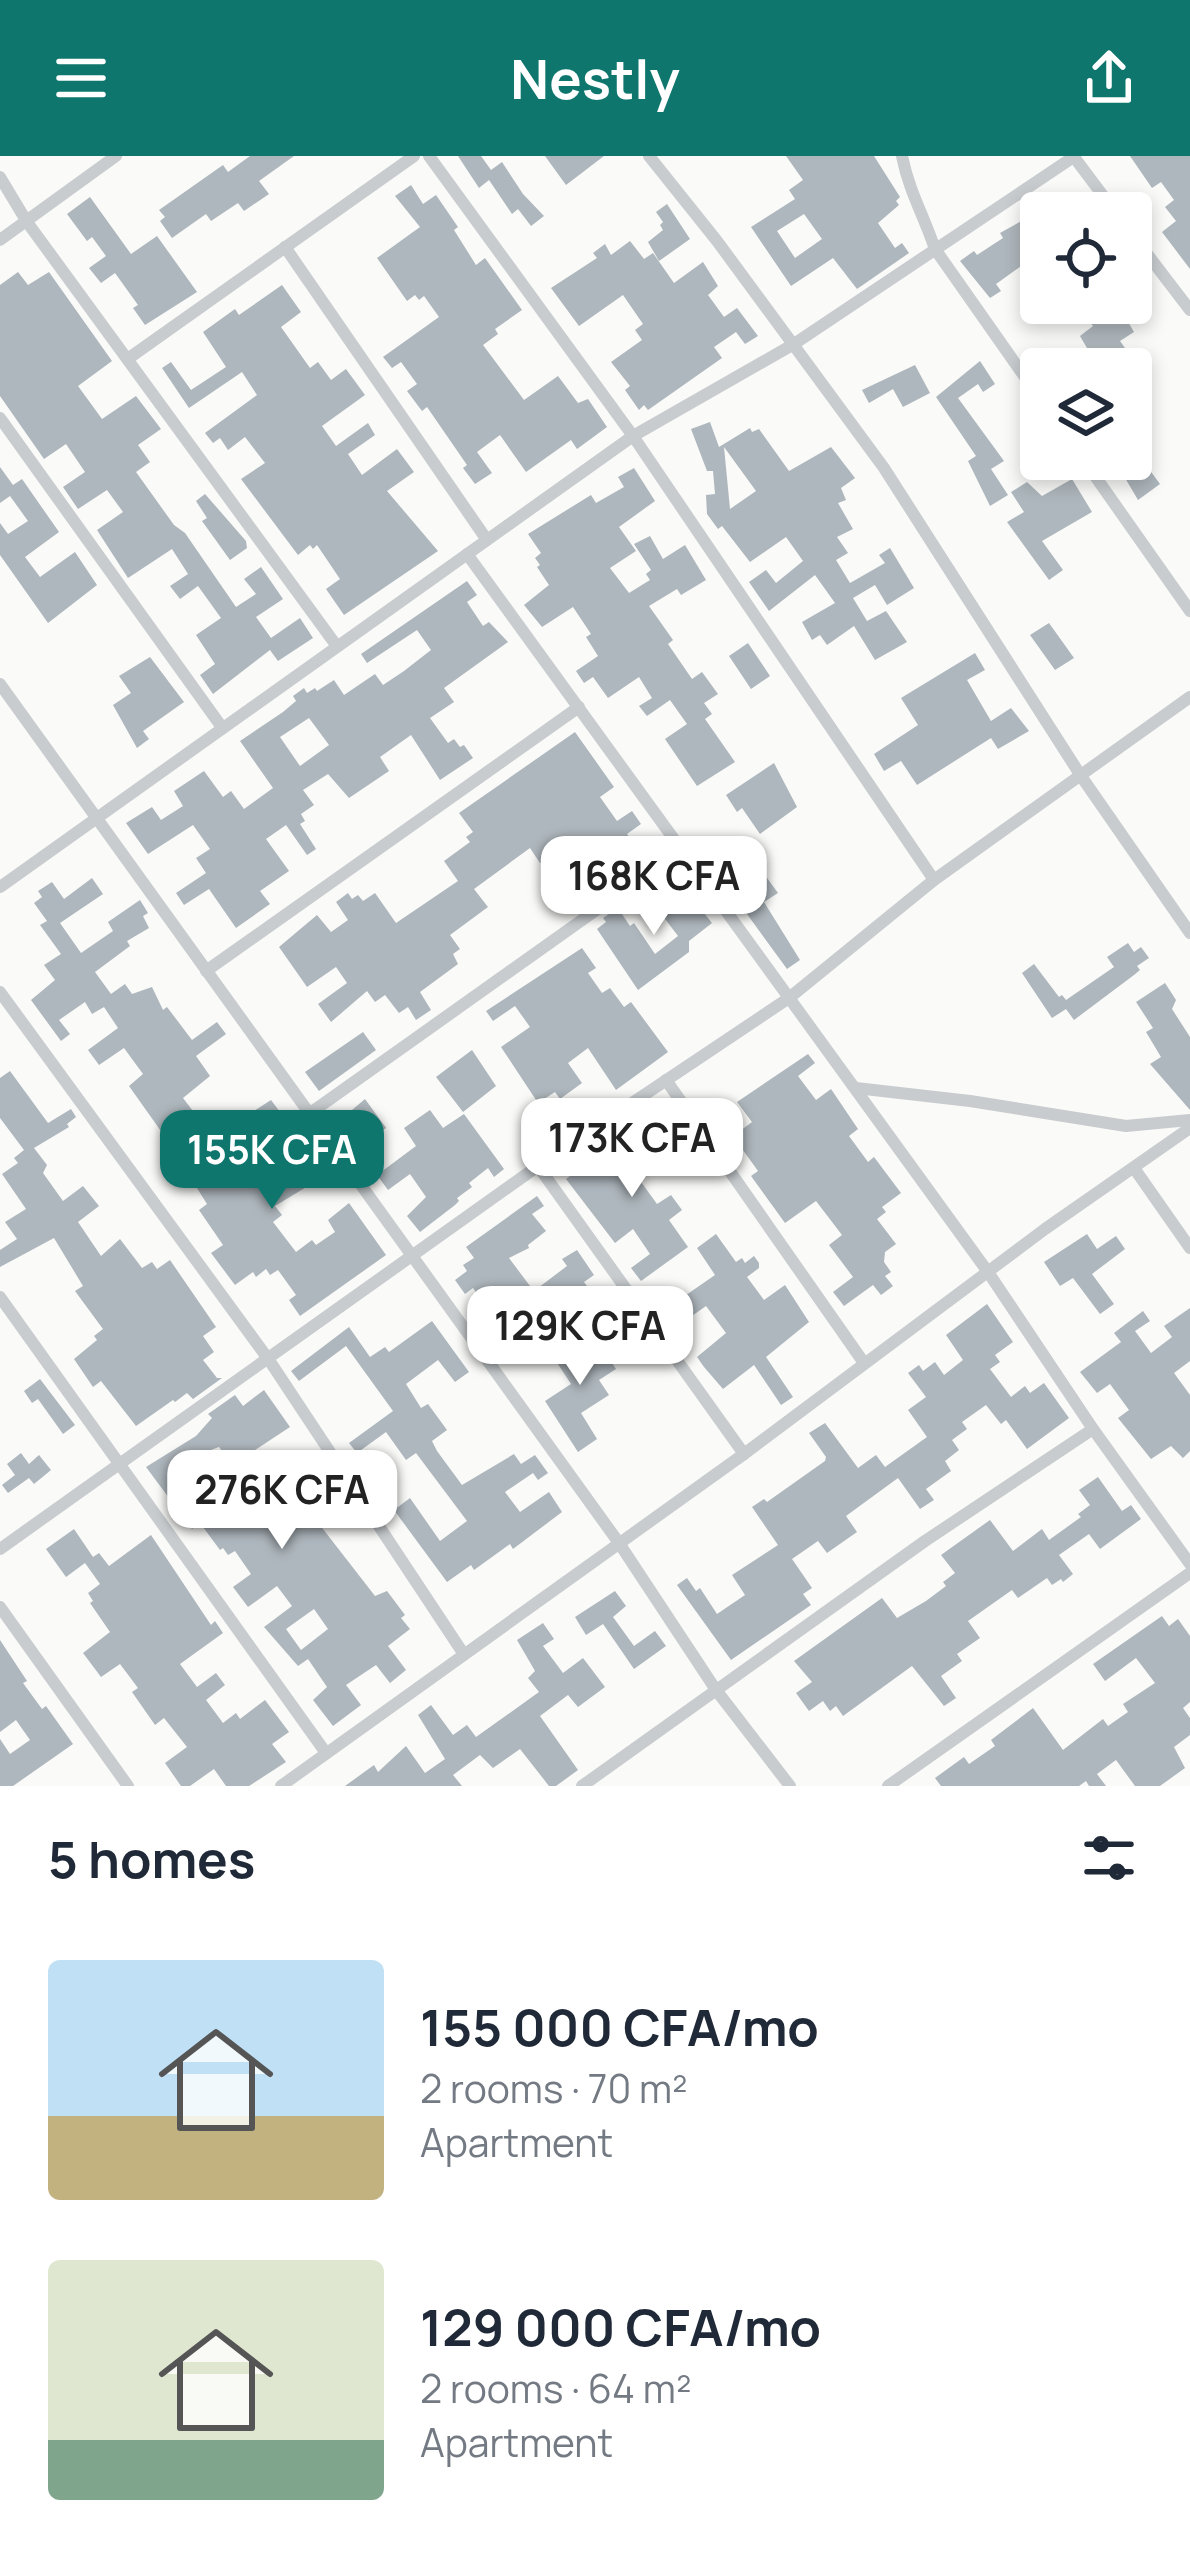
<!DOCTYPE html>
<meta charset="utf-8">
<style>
body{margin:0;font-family:Manrope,sans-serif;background:#f2f2f3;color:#1f2937;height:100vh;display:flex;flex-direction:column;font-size:45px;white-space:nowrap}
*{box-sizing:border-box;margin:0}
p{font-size:39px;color:#747a83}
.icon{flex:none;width:66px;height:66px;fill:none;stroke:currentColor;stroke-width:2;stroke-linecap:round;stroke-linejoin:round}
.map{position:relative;height:1630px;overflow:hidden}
.panel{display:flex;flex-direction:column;background:#fff;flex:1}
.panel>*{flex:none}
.controls{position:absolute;left:1020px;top:36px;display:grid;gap:24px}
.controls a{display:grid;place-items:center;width:132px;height:132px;border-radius:12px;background:#fff;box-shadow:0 6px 18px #0003;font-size:60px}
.price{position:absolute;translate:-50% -102px;padding:0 27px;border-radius:24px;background:#fff;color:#222;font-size:39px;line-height:78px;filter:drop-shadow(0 3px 6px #0008)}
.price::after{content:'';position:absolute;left:50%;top:72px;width:36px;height:27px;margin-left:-18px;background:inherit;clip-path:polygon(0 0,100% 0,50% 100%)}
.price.active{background:#0f766e;color:#fff}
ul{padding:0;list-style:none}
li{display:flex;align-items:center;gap:36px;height:300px;padding:0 48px}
li span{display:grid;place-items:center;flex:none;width:336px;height:240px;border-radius:12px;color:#555}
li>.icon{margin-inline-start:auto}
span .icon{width:144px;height:144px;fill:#fffc;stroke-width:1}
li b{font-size:51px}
h2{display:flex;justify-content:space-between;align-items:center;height:144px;padding:0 48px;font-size:51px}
header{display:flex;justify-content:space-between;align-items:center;height:156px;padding:0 48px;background:#0f766e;color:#fff;font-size:54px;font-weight:700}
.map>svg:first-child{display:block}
.building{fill:#aeb7bd;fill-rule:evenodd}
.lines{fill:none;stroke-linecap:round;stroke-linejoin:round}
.street{stroke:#c8cccf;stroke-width:12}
</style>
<header><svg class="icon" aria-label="menu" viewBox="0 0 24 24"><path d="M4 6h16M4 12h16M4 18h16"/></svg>Nestly<svg class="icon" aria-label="share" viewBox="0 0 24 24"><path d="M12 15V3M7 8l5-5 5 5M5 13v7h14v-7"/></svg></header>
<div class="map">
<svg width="1190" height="1630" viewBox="0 0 1190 1630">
<rect width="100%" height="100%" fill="#fafaf8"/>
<!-- building -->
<g class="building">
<path d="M250 0H294L259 25 269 38 244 55 238 47 211 65 206 58 172 82 160 65 165 61 159 54 223 9 228 16Z"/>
<path d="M458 0H481L491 14 502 6 523 38 544 60 531 70 518 53 512 58 489 24 479 32Z"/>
<path d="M545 0H604L566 29Z"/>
<path d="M786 0H874L900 41 896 45 899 49 878 67 895 92 902 87 909 97 857 133 833 102 791 130 751 71 795 43 789 34 803 24ZM804 58 822 83 795 102 777 75Z"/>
<path d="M1130 0H1190V113L1162 76 1176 65 1165 51 1174 44 1161 26 1152 32Z"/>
<path d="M411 29 423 48 436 39 458 71 454 74 476 109 485 102 522 154 495 173 498 178 483 189 524 244 558 220 578 247 588 243 607 271 577 293 571 284 526 316 500 279 477 296 492 317 475 328 463 312 467 309 427 251 422 255 407 235 417 228 401 206 392 212 383 201 439 161 424 140 419 144 415 139 407 145 377 102 420 71 395 40Z"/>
<path d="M90 41 131 98 157 80 197 136 145 169 133 152 138 149 115 117 101 127 89 112 106 100 92 81 87 85 67 58Z"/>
<path d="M667 48 690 83 659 105 648 86 663 74 660 69 663 66 656 56Z"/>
<path d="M1032 59 1041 71V132L1024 108 996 128 1001 135 990 142 960 105 974 95 977 99 1003 82 1000 77Z"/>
<path d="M630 85 644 103 653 97 674 127 703 106 718 130 708 139 724 161 737 152 758 180 745 188 736 176 714 191 722 202 648 254 644 249 639 254 625 234 630 230 611 206 642 184 635 174 643 168 623 139 579 170 551 132 597 102 593 97 605 88 611 99Z"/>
<path d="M18 116 28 129 49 116 112 205 78 230 102 263 136 240 161 273 138 289 150 306 136 316 174 369 185 377 236 451 256 438 244 423 261 411 283 443 256 461 271 482 300 462 313 482 278 505 270 494 213 538 200 519 215 508 196 479 221 462 198 430 180 443 170 430 188 418 172 393 128 422 97 374 123 356 107 334 78 353 63 331 85 316 66 288 44 303 0 240V129Z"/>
<path d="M282 129 301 156 281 171 310 212 318 206 331 224 346 213 365 239 322 270 336 290 368 267 375 279 348 298 362 319 397 293 414 316 387 335 438 395 344 459 326 433 340 423 317 389 313 393 310 389 298 399 241 323 265 307 245 281 228 294 220 282 213 287 205 277 257 239 242 216 189 252 162 212 171 206 191 234 226 211 203 176 235 153 239 159Z"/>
<path d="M1109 147H1141L1124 159 1134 176 1120 185 1140 213H1125L1117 200 1098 211 1080 180 1093 170 1087 163Z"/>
<path d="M980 205 995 228 983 236 978 228 958 242 1004 305 991 313 1008 339 990 350 968 305 976 300 936 241Z"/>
<path d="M915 209 930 237 903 251 893 233 869 247 862 234Z"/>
<path d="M710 266 719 291 750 272 752 276 759 273 789 315 831 291 855 322 841 332 846 344 838 347 853 373 837 381 848 397 836 404 850 427 885 407 879 399 890 392 914 432 887 449 875 429 853 442 867 465 886 455 907 486 875 504 854 470 827 489 820 479 812 484 802 466 835 447 815 419 769 455 749 426 766 414 776 427 803 405 786 381 750 406 722 370 718 373 707 358 706 339 715 338 713 315H707L691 273ZM724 291 756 335 730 353Z"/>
<path d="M1134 300 1145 316 1149 313 1160 328 1138 344 1118 310Z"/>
<path d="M0 311 13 329 22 323 59 376 25 401 40 421 75 396 97 429 48 467 0 399V367L8 378 28 365 10 340 0 347Z"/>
<path d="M634 312 655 345 619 371 636 395 610 412 629 437 650 424 646 418 651 414 634 388 650 380 663 403 685 389 706 424 681 439 677 433 649 450 673 484 668 488 692 523 702 516 718 538 704 547 712 558 705 563 735 606 697 630 665 583 687 568 670 544 647 560 639 550 652 542 639 521 608 542 593 521 584 527 576 515 598 500 586 481 591 478 573 451 542 471 524 449 549 429 537 411 540 409 535 402 541 397 528 378 591 339 596 347 624 331 618 321Z"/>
<path d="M1072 323 1092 356 1042 385 1063 414 1049 424 1007 366 1024 356 1011 336 1027 326 1042 340Z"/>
<path d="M205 338 246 385 247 392 230 404 202 365 207 362 196 345Z"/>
<path d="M467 425 477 439 467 446 483 470 489 466 508 486 444 532 454 546 430 562 448 587 454 583 460 591 464 589 473 602 440 624 411 579 380 601 389 615 349 642 328 618 303 634 314 649 301 658 305 665 300 668 316 693 307 699 286 669 266 683 289 715 260 735 270 748 236 772 209 733 184 749 176 737 206 717 196 702 210 693 193 669 148 698 126 667 152 651 161 664 183 650 174 635 204 615 223 641 231 635 244 653 273 632 240 585 283 556 296 545 293 540 304 532 307 537 315 532 317 535 334 524 344 539 375 518 383 529 404 515 431 494 417 474 367 507 361 498ZM309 562 329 589 300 610 280 581Z"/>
<path d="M1049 467 1074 502 1055 514 1030 479Z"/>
<path d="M748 487 770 520 751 533 729 500Z"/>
<path d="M975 497 985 514 967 524 991 565 1011 552 1029 575 998 593 991 582 917 629 901 605 884 615 874 598 918 569 901 542Z"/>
<path d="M150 501 184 546 143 575 149 583 137 592 113 549 131 537 119 520Z"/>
<path d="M575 576 614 631 600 641 617 665 632 655 641 668 627 678 641 697 580 741 568 726 586 713 567 688 540 707 530 692 474 733 488 751 450 779 460 793 453 798 458 808 420 836 431 854 416 864 408 851 399 857 385 839 375 846 367 835 331 866 318 848 347 827 336 811 307 831 279 791 317 759 331 776 348 764 336 746 348 737 352 743 358 739 363 745 375 737 396 767 458 725 444 705 470 686 466 681 473 676 459 657Z"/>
<path d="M774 607 797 651 760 678 742 652 737 656 726 639Z"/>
<path d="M762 715 778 737 764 746 800 804 787 813 731 736Z"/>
<path d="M92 722 103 738 60 767 81 797 113 775 108 766 140 744 148 757 143 760 149 772 127 785 130 790 95 816 111 838 125 828 132 838 152 831 163 854 167 851 192 884 217 866 226 878 196 900 210 920 183 942 196 959 163 978 129 930 143 918 124 892 99 909 88 894 118 872 104 851 92 858 85 846 59 864 70 878 61 885 31 844 55 824 44 809 61 798 40 769 47 765 34 747 42 741 38 735 52 726 64 743Z"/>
<path d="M684 732 712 767 689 785V796L638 834 597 773 606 766 603 762 618 752 630 770 634 767 655 798 678 780 656 751Z"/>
<path d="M1128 787 1134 796 1141 791 1149 802 1137 810 1140 814 1134 819 1074 864 1066 853 1052 862 1022 817 1034 808 1059 841 1062 839 1066 844 1114 811 1107 801Z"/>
<path d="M582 792 596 812 588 817 602 837 610 832 624 851 631 846 668 896 616 934 588 892 568 907 582 927 560 943 555 936 538 947 501 891 530 871 515 850 493 865 486 855Z"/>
<path d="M1165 827 1176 844 1172 853 1190 881V954L1150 908 1161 901 1146 876 1153 872 1136 846Z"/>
<path d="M363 876 376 894 319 935 305 916Z"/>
<path d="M472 894 496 930 463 956 436 921Z"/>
<path d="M808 898 815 907 798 920 816 944 831 933 858 973 849 980 868 1006 874 1001 901 1037 882 1051 886 1056 877 1063 896 1088 885 1096 884 1106 891 1116 885 1120 893 1130 881 1139 873 1129 844 1150 833 1136 853 1121 829 1089 842 1079 816 1045 785 1067 751 1020 758 1015 740 990 736 994 728 984 752 966 737 946Z"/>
<path d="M10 915 48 967 71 953 76 961 67 968 69 971 34 992 47 1009 43 1017 63 1045 83 1030 99 1050 78 1066 101 1100 120 1083 142 1112 152 1106 157 1113 170 1104 216 1171 203 1180 214 1196 203 1204 217 1222H222L193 1243 187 1237 175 1246 173 1244 136 1270 101 1225 93 1231 74 1203 97 1184 94 1180 103 1173 75 1135 83 1130 54 1082 0 1111V1094L17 1083 5 1066 26 1053 2 1018 18 1007 14 1002 24 994 0 962V922Z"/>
<path d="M365 943 386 972 366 985 346 959Z"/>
<path d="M271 944 301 984 275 1004 289 1023 299 1017 308 1030 275 1050 282 1059 273 1066 296 1096 312 1084 316 1089 335 1076 328 1064 349 1047 386 1099 300 1160 289 1144 296 1139 278 1114 270 1119 266 1113 256 1121 253 1116 235 1129 211 1097 223 1089 199 1054 207 1048 182 1008 215 984 209 976 226 963 231 970Z"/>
<path d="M430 954 443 972 464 958 504 1013 494 1021 488 1012 469 1027 472 1031 457 1042 459 1045 455 1049 420 1076 407 1060 426 1041 410 1018 388 1034 377 1019 416 990 404 972Z"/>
<path d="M664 971 670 979 676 975 683 984 636 1019 657 1048 671 1039 682 1054 669 1064 688 1091 641 1125 631 1112 650 1098 633 1073 615 1087 566 1023 612 989 622 1003Z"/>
<path d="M537 1040 544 1050 532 1058 546 1075 528 1089 529 1092 509 1102 533 1134 511 1151 500 1136 484 1148 473 1132 465 1138 455 1124 467 1115 463 1109 474 1102 466 1091Z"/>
<path d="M716 1078 736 1106 742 1102 745 1107 754 1100 759 1107V1112L747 1121 764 1144 785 1129 809 1166 766 1201 793 1241 781 1249 754 1209 723 1233 704 1211 697 1201 726 1177 706 1150 675 1172 663 1155 715 1119 697 1092Z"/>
<path d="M1087 1078 1097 1093 1116 1080 1125 1093 1092 1118 1114 1148 1100 1158 1073 1122 1060 1130 1044 1106Z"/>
<path d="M577 1094 594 1119 584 1126 590 1134 582 1140 590 1151 578 1158 574 1151 555 1164 534 1135 567 1110 562 1103Z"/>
<path d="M987 1148 1013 1186 995 1199 1000 1206 990 1213 1011 1241 1025 1230 1030 1237 1044 1227 1069 1262 1027 1293 1006 1264 1001 1268 986 1249 962 1266 967 1273 952 1284 959 1294 945 1305 951 1315 926 1333 934 1344 920 1353 898 1322 846 1360 857 1376 827 1397 818 1385 792 1403 812 1432 803 1438 811 1449 731 1504 677 1429 687 1422 696 1435 700 1432 717 1458 745 1439 732 1419 778 1389 752 1351 764 1343 767 1346 825 1305 826 1301 809 1277 825 1267 858 1312 876 1299 885 1311 927 1281 908 1254 926 1241 908 1217 919 1209 923 1215 935 1206 944 1219 963 1204 946 1179Z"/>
<path d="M1190 1152V1205L1174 1217 1190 1239V1295L1183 1302 1171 1290 1151 1303 1118 1262 1129 1254 1110 1228 1097 1237 1080 1216 1121 1186 1114 1177 1143 1155 1150 1165 1135 1175 1151 1197 1172 1181 1164 1170Z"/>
<path d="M432 1165 469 1216 455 1226 438 1204 406 1228 421 1252 428 1248 447 1274 432 1285 437 1295 462 1329 514 1298 521 1308 535 1299 548 1317 538 1324 533 1317 505 1336 520 1356 549 1336 562 1356 513 1393 510 1388 474 1414 471 1409 447 1426 394 1354 410 1342 440 1385 467 1365 416 1297 406 1304 386 1276 357 1297 349 1287 393 1255 346 1190 299 1225 291 1215 349 1171 370 1201 385 1191 389 1196Z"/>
<path d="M591 1176 616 1213 599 1224 609 1239 581 1257 597 1283 578 1296 545 1245 571 1228 552 1199Z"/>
<path d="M40 1223 75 1269 63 1278 38 1243 32 1247 24 1235Z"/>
<path d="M264 1234 290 1271 249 1298 282 1338 291 1331 301 1344 290 1352 305 1372 316 1364 375 1440 387 1435 405 1459 401 1462 410 1473 388 1490 406 1514 390 1527 376 1509 346 1529 361 1549 333 1570 313 1544 327 1531 308 1503 298 1510 264 1471 292 1450 277 1430 248 1451 233 1431 251 1418 235 1395 228 1399 223 1392 220 1394 200 1367 192 1373 146 1311 196 1280 212 1262 208 1258 235 1239 243 1250ZM219 1291 249 1332 220 1354 184 1304ZM314 1453 328 1473 301 1494 286 1473Z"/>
<path d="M21 1297 29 1308 39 1299 51 1314 34 1328 29 1322 8 1337 2 1329 15 1319 7 1308Z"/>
<path d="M1098 1321 1122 1355 1131 1349 1141 1363 1100 1393 1089 1378 1059 1399 1073 1418 1063 1426 1061 1423 1052 1429 1047 1422 1018 1442 1012 1434 968 1465 980 1482 957 1498 962 1505 941 1520 956 1542 944 1550 912 1510 843 1560 836 1550 830 1555 823 1545 809 1555 796 1537 812 1526 794 1505 882 1442 897 1462 926 1445 946 1430 943 1426 955 1417 941 1399 990 1364 1013 1395 1042 1373 1049 1384 1081 1361 1078 1358 1090 1349 1079 1334Z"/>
<path d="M74 1373 93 1401 99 1397 109 1410 151 1379 211 1469 215 1465 223 1477 180 1508 197 1531 216 1517 225 1529 206 1544 223 1567 236 1557 240 1563 265 1544 289 1576 272 1588 286 1606 249 1630H226L214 1613 190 1630H181L165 1607 187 1591 164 1562 155 1569 132 1536 138 1532 120 1508 101 1521 83 1497 110 1476 90 1447 93 1445 88 1437 100 1428 85 1407 66 1421 46 1393Z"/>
<path d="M615 1435 626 1450 613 1461 634 1490 655 1475 666 1490 634 1513 603 1468 586 1479 575 1461Z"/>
<path d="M1162 1460 1169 1470 1178 1463 1190 1480V1546L1183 1552 1190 1562V1579L1174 1591 1185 1612 1160 1630H1135L1116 1604 1097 1618 1106 1630H1089L1086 1625 1079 1630H941L935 1622 964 1601 969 1608 995 1590 991 1584 1033 1552 1063 1594 1103 1563 1108 1570 1128 1556 1123 1548 1155 1527 1136 1502 1105 1525 1093 1508Z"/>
<path d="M543 1467 554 1483 543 1490 563 1517 583 1502 605 1531 578 1551 568 1539 540 1560 578 1614 556 1630H549L520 1593 493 1612 480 1599 453 1619 462 1630H345L374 1609 378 1616 406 1590 425 1617 445 1603 418 1559 431 1549 453 1579 467 1569 476 1581 539 1536 528 1522 535 1515 517 1484Z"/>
<path d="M0 1484 27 1525 23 1527 42 1553 46 1550 73 1588 13 1630H0V1583L10 1598 30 1584 16 1564 0 1576Z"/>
</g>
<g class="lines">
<!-- street -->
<g class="street">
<path d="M429 0 633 280 934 724"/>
<path d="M649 0 717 85 884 312 1081 620 1190 777"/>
<path d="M902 0C909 35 924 60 935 93L1041 244"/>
<path d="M1074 1 1116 57"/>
<path d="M0 21 27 66 336 489"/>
<path d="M1131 77 1190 154"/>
<path d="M0 84 116 0"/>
<path d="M285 91 487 384"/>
<path d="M129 202 414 0"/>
<path d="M0 262 221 570"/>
<path d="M1083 303 1190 455"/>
<path d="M467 398 988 1116 1093 1273 1190 1408"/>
<path d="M0 528 619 1387 716 1534 790 1630"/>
<path d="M0 731 633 280 794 188 1075 0"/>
<path d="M206 815 579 551"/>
<path d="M0 836 269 1204 463 1497"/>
<path d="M666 924 864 1207"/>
<path d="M856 932 970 945 1126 970 1190 964"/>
<path d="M309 958 682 693"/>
<path d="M538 1010 744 1298"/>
<path d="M1134 1012 1190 1092"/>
<path d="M0 1141 326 1597"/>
<path d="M0 1393 538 1010 789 842 934 724 1190 541"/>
<path d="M0 1451 128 1630"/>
<path d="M281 1630 744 1298 1045 1073 1190 972"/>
<path d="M582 1630 925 1385 1093 1273"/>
<path d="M888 1630 1190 1417"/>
</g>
</g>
</svg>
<div class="controls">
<a><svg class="icon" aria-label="locate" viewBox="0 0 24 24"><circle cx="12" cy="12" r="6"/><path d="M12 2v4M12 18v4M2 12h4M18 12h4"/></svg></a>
<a><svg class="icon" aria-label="layers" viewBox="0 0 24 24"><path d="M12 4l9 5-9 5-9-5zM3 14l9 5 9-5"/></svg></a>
</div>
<b class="price" style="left:654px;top:782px">168K CFA</b>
<b class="price" style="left:632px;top:1044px">173K CFA</b>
<b class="price active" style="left:272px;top:1056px">155K CFA</b>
<b class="price" style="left:580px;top:1232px">129K CFA</b>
<b class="price" style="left:282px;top:1396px">276K CFA</b>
</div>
<section class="panel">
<h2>5 homes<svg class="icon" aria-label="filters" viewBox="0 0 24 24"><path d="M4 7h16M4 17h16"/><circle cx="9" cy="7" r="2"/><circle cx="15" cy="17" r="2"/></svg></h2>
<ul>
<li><span style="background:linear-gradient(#bfe0f5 65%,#c2b280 0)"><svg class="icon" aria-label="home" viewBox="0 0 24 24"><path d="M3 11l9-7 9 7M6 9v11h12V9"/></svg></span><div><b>155 000 CFA/mo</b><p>2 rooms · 70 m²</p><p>Apartment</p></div></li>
<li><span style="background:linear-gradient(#dfe7d0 75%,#7fa58c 0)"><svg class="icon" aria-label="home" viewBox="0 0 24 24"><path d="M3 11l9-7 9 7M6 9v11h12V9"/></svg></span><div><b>129 000 CFA/mo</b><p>2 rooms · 64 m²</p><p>Apartment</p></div></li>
</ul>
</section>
